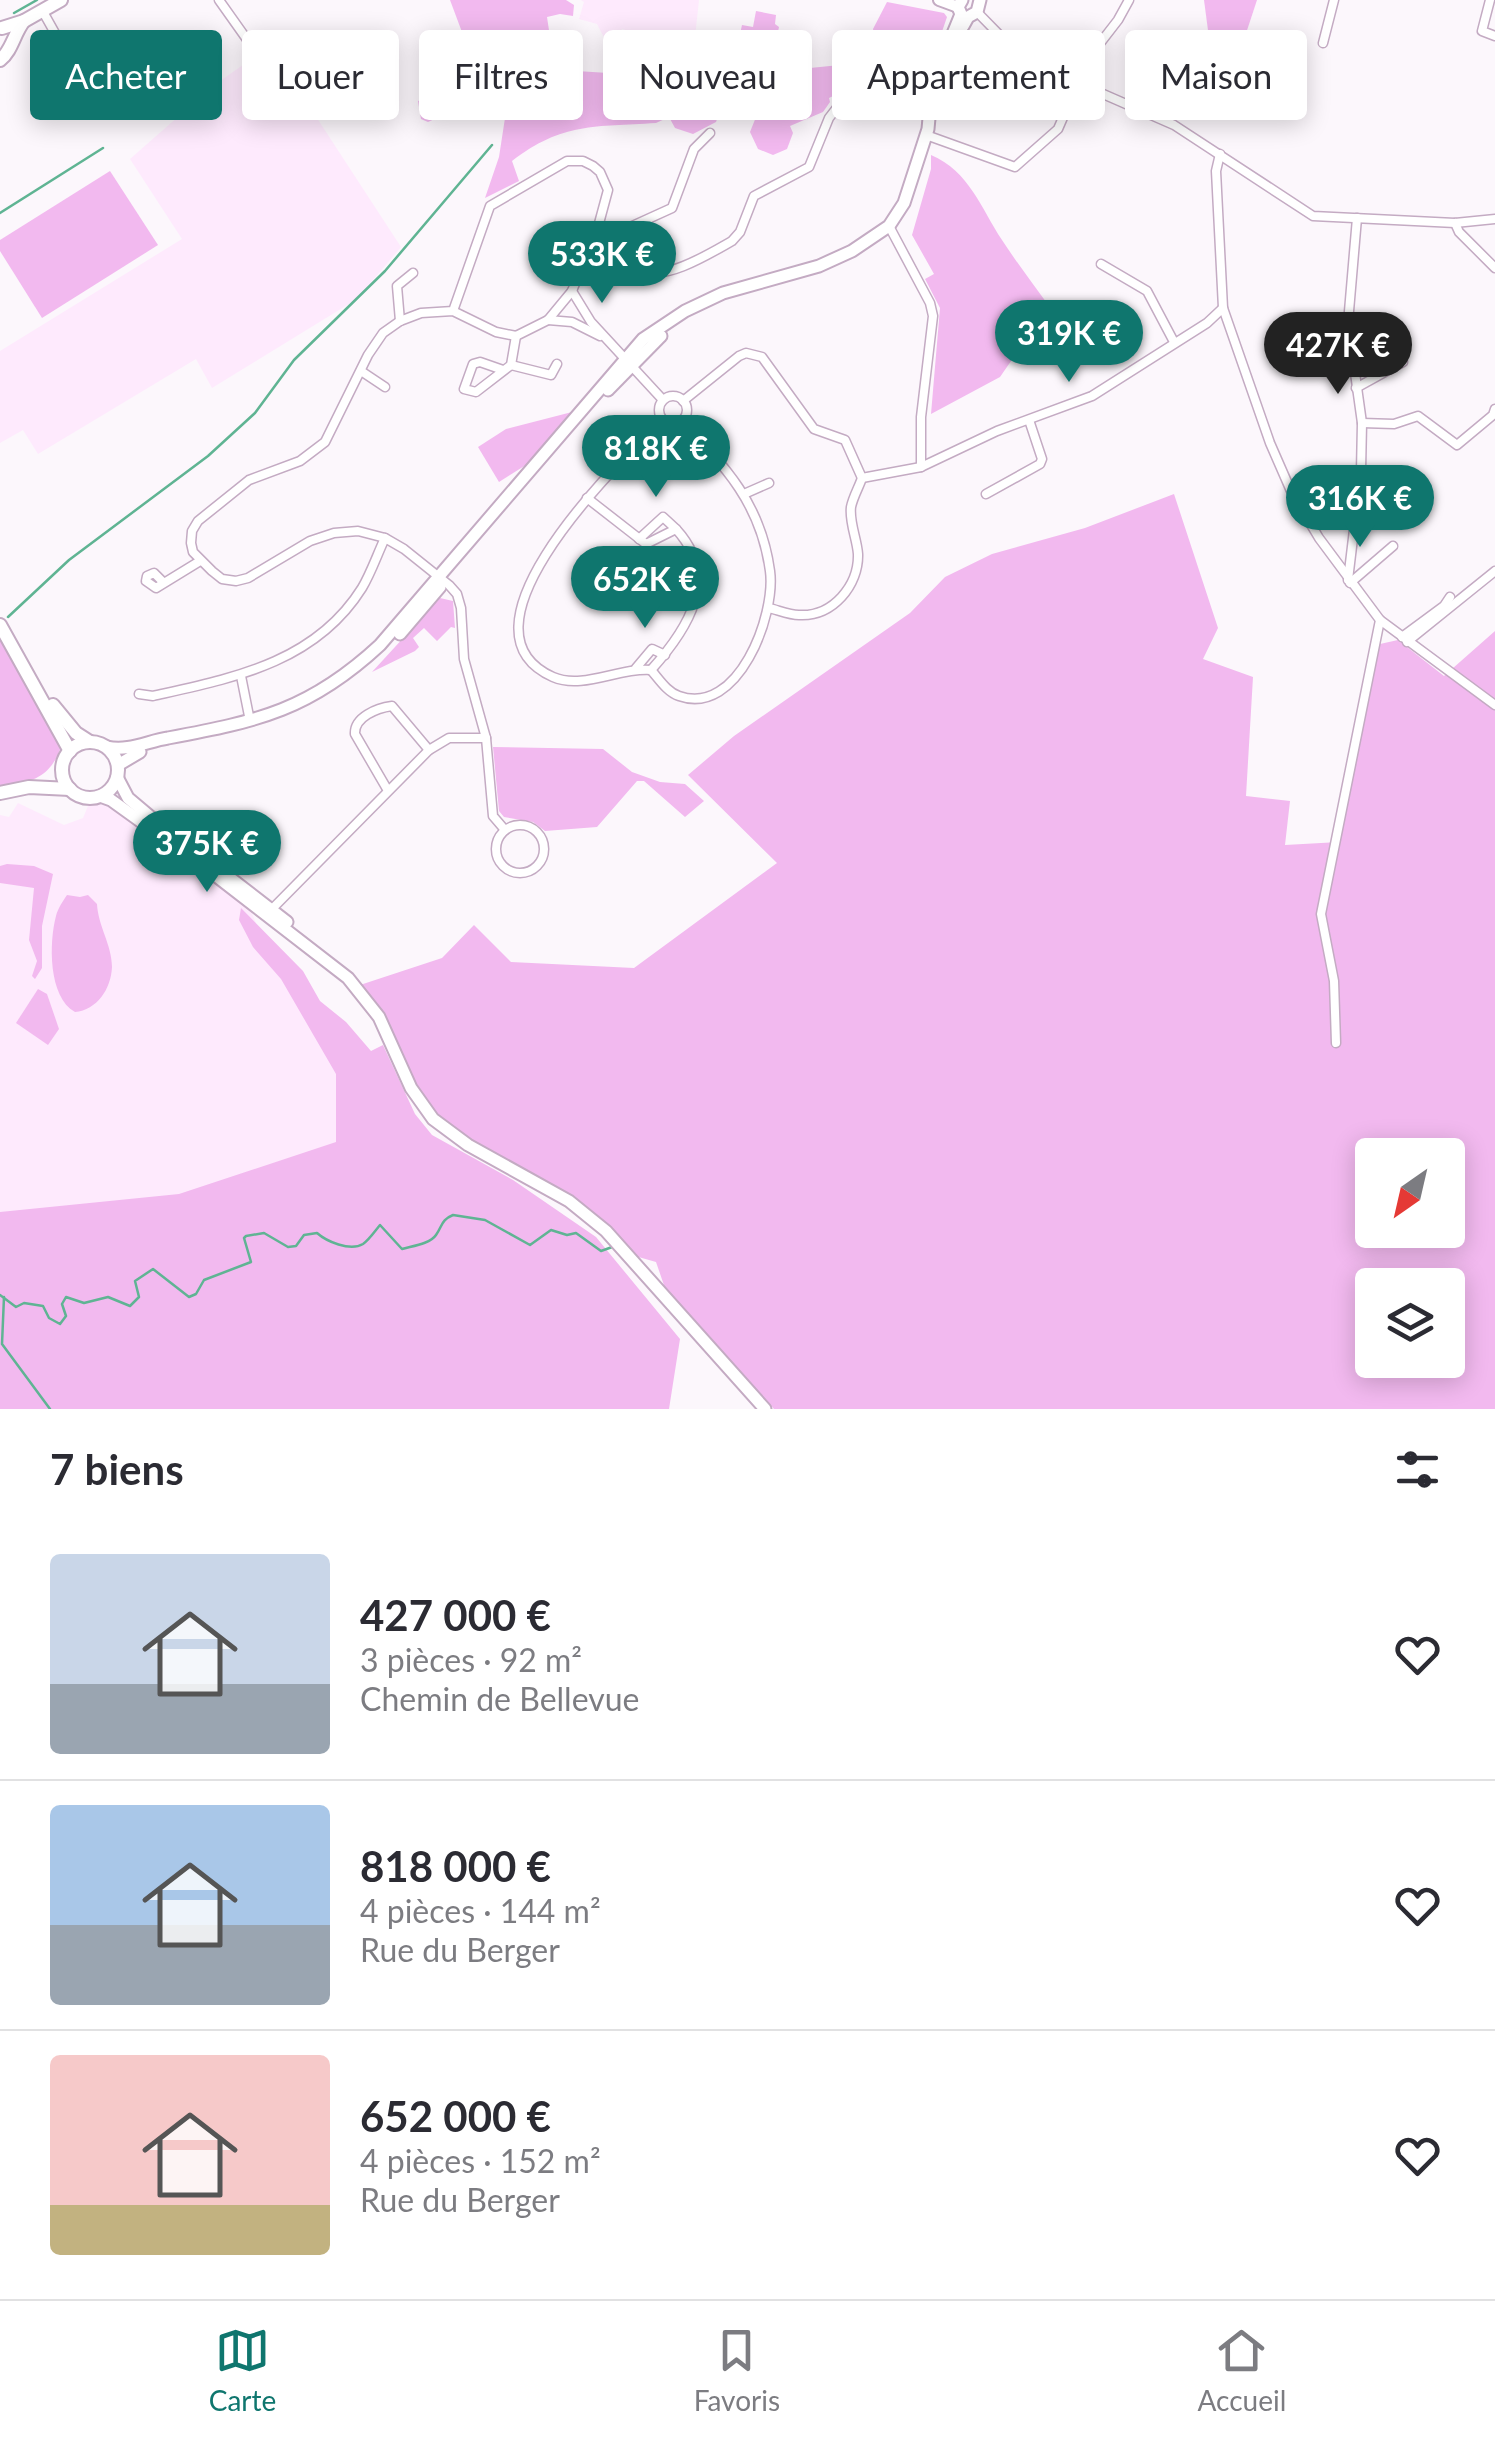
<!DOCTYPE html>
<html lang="fr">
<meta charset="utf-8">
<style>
body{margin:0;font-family:Lato,sans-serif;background:#f7f7f7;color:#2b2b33;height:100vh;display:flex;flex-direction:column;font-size:38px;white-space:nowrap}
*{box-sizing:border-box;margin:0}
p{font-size:32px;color:#7c7c81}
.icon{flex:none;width:55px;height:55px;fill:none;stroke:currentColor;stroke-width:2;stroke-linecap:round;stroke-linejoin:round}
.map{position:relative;height:1409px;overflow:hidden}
.sheet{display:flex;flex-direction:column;background:#fff;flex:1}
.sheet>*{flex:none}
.banner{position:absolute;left:30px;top:30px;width:1435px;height:90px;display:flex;gap:20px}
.needle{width:65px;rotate:214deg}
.controls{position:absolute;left:1355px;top:1138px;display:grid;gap:20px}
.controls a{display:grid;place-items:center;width:110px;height:110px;border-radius:10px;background:#fff;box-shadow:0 5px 25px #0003;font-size:50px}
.price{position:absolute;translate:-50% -85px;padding:0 22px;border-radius:35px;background:#0f766e;color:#fff;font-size:32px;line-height:65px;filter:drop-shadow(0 2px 5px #0008)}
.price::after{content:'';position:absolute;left:50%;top:60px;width:30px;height:22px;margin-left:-15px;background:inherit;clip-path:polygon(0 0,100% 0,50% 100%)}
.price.active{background:#222;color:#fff}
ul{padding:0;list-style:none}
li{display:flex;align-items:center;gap:30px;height:250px;padding:0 50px}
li+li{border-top:2px solid #e1e1e2}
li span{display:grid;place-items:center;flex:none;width:280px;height:200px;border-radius:10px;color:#555}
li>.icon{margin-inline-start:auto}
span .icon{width:120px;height:120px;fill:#fffc;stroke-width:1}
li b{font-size:42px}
h2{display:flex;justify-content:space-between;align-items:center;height:120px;padding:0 50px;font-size:42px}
.pill{padding:0 35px;border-radius:10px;background:#fff;box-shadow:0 5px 25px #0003;font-size:35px;line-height:90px}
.pill.active{background:#0f766e;color:#fff}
.tabs{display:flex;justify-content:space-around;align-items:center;height:140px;border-top:2px solid #e1e1e2;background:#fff;font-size:28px;color:#7c7c81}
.tabs a{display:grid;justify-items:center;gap:5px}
.tabs .active{color:#0f766e}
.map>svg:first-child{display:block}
.built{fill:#feeafd}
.green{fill:#f2b9ef;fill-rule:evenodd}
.water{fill:#5fb493}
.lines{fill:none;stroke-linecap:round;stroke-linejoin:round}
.stream{stroke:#5fb493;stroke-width:2.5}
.minor-casing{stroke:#c4abc3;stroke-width:11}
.tertiary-casing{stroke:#c4abc3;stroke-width:14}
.secondary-casing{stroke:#c4abc3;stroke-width:15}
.primary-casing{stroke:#c4abc3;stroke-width:16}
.minor{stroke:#fff;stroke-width:8}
.tertiary{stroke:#fff;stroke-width:10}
.secondary{stroke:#fff;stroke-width:11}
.primary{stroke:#fff;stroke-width:12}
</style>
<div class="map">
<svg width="1495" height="1409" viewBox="0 0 1495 1409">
<rect width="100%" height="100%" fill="#fcf7fc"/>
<!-- built -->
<g class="built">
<path d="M581 0H699L693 56 625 42 628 31 622 29 619 39 608 45 597 24 579 19 584 2Z"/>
<path d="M270 46 401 247 357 299 212 388 196 359 38 454 23 430 0 443V351L182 239 130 159 213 86Z"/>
<path d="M18 803 64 825 83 818 88 806 105 804 249 906 260 933 379 1134 0 1293V815L9 817Z"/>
</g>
<!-- green -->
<g class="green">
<path d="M450 0H566L574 5 573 16 560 14 547 17 550 37 555 42 548 48 545 69 624 74 625 42 651 48 650 52C671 65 676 65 699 61 708 59 723 64 733 66L742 25 753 27 756 11 776 15 775 24 779 27 777 36 781 38 780 45 807 48 810 68 860 63 876 47 873 29 887 2 944 13 947 17 922 90C871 73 877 75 829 98L830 102 823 112 790 126 793 133 787 149 773 155 758 149 750 132 756 117 763 113 753 92 734 101 725 98 716 122 693 134 675 128 669 117 656 123C595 127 563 122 512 161L519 181 485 198 499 157 505 118 487 99Z"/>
<path d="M1204 0H1257L1230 82 1214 76Z"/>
<path d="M458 35 476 79 453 89 470 85 476 100 428 122 421 119 418 101 451 90 433 45Z"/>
<path d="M931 155C969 171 981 208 1002 240 1017 263 1033 284 1049 306L1000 377 931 414 940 308 925 279 934 274 912 235 931 169Z"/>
<path d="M110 171 158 245 42 318 0 251V240Z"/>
<path d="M572 412 526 465 499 482 478 447 506 429Z"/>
<path d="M1174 494 1218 628 1203 659 1253 677 1246 796 1290 801 1285 845 1339 842 1380 644 1398 640 1444 676 1495 631V1409H774L666 1291 656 1262 635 1256 605 1224 441 1123 427 1107 360 985 442 958 474 925 511 962 634 968 777 863 688 775 734 736 910 613 945 577 992 554 1085 528ZM1372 1155H1448V1230H1372ZM1372 1285H1448V1360H1372Z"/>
<path d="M440 598 453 601 455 628 451 627 437 641 424 628 413 638 419 647 415 651 372 672Z"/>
<path d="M0 633 61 747C50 778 31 783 0 786Z"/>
<path d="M493 747 603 749 632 772 660 782 685 784 704 801 685 817 644 781H637L597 827 545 831 533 822 504 817 499 811Z"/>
<path d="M7 864 34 866 53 874 42 926V968L35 979 32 976 37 961 29 940 34 888 0 883V866Z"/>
<path d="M67 895 80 897 88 895 97 904C98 926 112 945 112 967 111 989 97 1010 75 1012 48 997 49 942 56 916 58 908 63 901 67 895Z"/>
<path d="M241 908 303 971 320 1001 346 1022 371 1051 383 1045 415 1114 432 1135 513 1180 596 1237 680 1339 669 1409H0V1212L179 1194 336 1142V1074L281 979 253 947 239 920Z"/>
<path d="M38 989 47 994 59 1029 48 1045 16 1023Z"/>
</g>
<!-- water -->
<path class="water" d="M1264 34 1303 50 1306 55 1303 63 1292 67 1256 66 1257 52Z"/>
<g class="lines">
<!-- stream -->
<g class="stream">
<path d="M14 13 37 0"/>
<path d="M0 213 103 148"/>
<path d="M8 617 69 560 208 456 255 413 294 360 385 271 492 145"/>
<path d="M0 1295 16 1307 24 1303 43 1306 49 1318 60 1324 66 1316 62 1304 66 1297 84 1303 108 1297 130 1306 139 1297 135 1281 153 1269 189 1297 196 1294 204 1280 251 1262 244 1238 246 1236 264 1233 288 1247 296 1246 304 1235 317 1233C326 1241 350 1252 363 1244 369 1240 375 1231 380 1225L402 1249C412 1246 430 1244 436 1235 443 1225 441 1220 453 1215L485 1220 530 1245 551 1230 567 1235 576 1233 601 1251 615 1246"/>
<path d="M4 1297 2 1344 50 1409"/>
</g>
<defs>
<g id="minor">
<path d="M219 0 258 55"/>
<path d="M1490 0 1482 31 1495 36"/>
<path d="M42 10 88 92 95 89"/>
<path d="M977 12 1023 59 1174 125 1313 216 1455 223 1495 219"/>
<path d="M1323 43 1334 0"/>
<path d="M1070 82 1118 20 1129 0"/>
<path d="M926 135 1015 167 1058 129 1077 85"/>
<path d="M1220 154 1216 171 1223 308 1270 443 1291 491 1319 538 1380 620 1321 914 1334 981 1336 1043"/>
<path d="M1455 223 1459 232 1495 268"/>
<path d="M889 226 930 303 933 316 921 417V467"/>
<path d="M598 227C618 238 628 255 645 269 663 283 714 251 732 241L740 232 754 196 809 167 829 118 839 105 876 89 929 103"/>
<path d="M617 237 628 228 672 208 694 149 710 133"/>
<path d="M1101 264 1147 291 1174 342"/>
<path d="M572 291 591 322 663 400"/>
<path d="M453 311 490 206 567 161H583L593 166 600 172 608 190 598 227 572 291 548 320 516 336 496 332 453 311 421 313 400 321 383 333 368 355 325 442 300 461 249 480 198 521 192 531 191 543 193 552 212 571 222 579 236 581 248 578 310 541 334 533 358 531 385 538 404 549 449 585 457 594 461 608 464 659 486 738 493 816 505 830"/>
<path d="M548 320 572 322 600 336"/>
<path d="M400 321 397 286 413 273"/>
<path d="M511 365 551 375 557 364"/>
<path d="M503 370 480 362 473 364 464 389 476 392 511 365 516 336"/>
<path d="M361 371 385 387"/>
<path d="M1356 388 1403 362"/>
<circle cx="673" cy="410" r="14"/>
<path d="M683 401 739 356 746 353 762 357 814 429 845 440 862 478 921 467 997 431 1092 396 1207 323 1223 308"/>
<path d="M1362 423 1394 424 1418 416 1457 445 1493 415 1495 409"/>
<path d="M744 494 769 483"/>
<path d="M986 494 1040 464 1042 459 1029 420"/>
<path d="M587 498 646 544 676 529C721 578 688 629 651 670"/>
<path d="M639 539 663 517 676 529"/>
<path d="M1348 580 1361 471 1362 423 1348 323 1357 218"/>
<path d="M164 583 154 573 147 576 146 581 156 588 200 561"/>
<path d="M1350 583 1393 546"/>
<path d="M769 608C778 610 789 615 799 615 833 617 859 585 858 554 857 539 849 522 851 507 853 497 859 487 862 478"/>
<path d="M1380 620 1495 705"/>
<path d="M1402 637 1444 606 1450 597"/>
<path d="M1407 642 1495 571"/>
<path d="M636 668 652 649 665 655"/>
<path d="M651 670C620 667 583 690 553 677 445 629 621 461 662 419"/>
<path d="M651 670C659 679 667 692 679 696 738 717 776 615 770 571 761 504 726 467 681 421"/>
<path d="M241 676 250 721"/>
<path d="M139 694 153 696C233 678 315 663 362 588 371 573 377 555 385 538"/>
<path d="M387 789 355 734C354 717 377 708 392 706L429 750"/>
<circle cx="520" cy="849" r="24"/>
<path d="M271 910 429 750 449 738H486"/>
</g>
<path id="tertiary" d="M939 0 958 7"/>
<g id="secondary">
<path d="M963 26 968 17 977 12 980 0"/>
<path d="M608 390 661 336"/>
<path d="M400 634 440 587"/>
<path d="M107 747C128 752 148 741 168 738 259 721 310 710 380 645L643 339 685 311 723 293 819 266 852 251 889 226 904 203 928 129 932 85 961 14 958 7 962 0"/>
<path d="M118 765 140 752"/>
<path d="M117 777 128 798 160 825"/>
<path d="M100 796 111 800 211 872 348 978 379 1017 411 1088 433 1119 468 1145 569 1201 606 1231 765 1409"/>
<path d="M199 854 287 922"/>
</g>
<g id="primary">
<path d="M2 28 24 21 61 0"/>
<path d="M0 60C12 51 14 33 24 21"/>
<path d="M0 625 70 751"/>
<path d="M53 705 76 733 90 742"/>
<circle cx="90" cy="770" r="28"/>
<path d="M0 793 29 787 70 789"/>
</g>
</defs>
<!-- minor casing -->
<use href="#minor" class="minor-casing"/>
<!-- tertiary casing -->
<use href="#tertiary" class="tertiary-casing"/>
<!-- secondary casing -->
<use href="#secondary" class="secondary-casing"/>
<!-- primary casing -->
<use href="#primary" class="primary-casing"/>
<!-- minor -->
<use href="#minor" class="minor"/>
<!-- tertiary -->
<use href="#tertiary" class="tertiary"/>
<!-- secondary -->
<use href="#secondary" class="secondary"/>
<!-- primary -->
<use href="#primary" class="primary"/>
</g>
</svg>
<div class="controls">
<a><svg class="needle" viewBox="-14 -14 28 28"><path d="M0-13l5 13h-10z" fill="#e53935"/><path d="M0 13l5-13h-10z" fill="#7c7c81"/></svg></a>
<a><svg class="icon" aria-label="layers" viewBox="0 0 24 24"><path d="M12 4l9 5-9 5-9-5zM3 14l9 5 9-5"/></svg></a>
</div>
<b class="price" style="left:602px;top:306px">533K €</b>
<b class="price" style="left:1069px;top:385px">319K €</b>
<b class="price active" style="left:1338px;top:397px">427K €</b>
<b class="price" style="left:656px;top:500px">818K €</b>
<b class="price" style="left:1360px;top:550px">316K €</b>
<b class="price" style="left:645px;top:631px">652K €</b>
<b class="price" style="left:207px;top:895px">375K €</b>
<div class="banner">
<a class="pill active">Acheter</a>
<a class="pill">Louer</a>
<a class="pill">Filtres</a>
<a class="pill">Nouveau</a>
<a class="pill">Appartement</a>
<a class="pill">Maison</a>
</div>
</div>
<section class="sheet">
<h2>7 biens<svg class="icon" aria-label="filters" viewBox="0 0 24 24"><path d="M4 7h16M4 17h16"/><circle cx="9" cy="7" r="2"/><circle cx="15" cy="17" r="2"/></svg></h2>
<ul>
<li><span style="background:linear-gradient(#c9d6e8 65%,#9aa5b1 0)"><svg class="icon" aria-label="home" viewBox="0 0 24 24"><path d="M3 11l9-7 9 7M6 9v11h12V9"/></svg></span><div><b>427 000 €</b><p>3 pièces · 92 m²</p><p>Chemin de Bellevue</p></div><svg class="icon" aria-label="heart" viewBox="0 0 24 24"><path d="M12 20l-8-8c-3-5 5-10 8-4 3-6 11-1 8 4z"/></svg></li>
<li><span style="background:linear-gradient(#a9c7e8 60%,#9aa5b1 0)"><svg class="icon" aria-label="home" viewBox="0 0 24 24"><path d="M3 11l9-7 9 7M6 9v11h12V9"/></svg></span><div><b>818 000 €</b><p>4 pièces · 144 m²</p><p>Rue du Berger</p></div><svg class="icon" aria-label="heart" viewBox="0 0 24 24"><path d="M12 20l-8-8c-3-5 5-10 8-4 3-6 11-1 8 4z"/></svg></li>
<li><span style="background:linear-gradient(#f6c9c9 75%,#c2b280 0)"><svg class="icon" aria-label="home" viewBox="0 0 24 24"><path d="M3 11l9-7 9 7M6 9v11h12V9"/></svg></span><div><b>652 000 €</b><p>4 pièces · 152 m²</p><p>Rue du Berger</p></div><svg class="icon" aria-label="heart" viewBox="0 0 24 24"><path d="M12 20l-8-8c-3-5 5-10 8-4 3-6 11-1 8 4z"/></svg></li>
</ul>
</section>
<nav class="tabs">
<a class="active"><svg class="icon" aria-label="map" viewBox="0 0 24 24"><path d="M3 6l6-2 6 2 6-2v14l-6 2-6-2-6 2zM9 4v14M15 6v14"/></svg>Carte</a>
<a><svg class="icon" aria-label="saved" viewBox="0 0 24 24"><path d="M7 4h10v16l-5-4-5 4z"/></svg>Favoris</a>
<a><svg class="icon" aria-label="home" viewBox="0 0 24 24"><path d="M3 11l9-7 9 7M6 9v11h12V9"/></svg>Accueil</a>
</nav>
